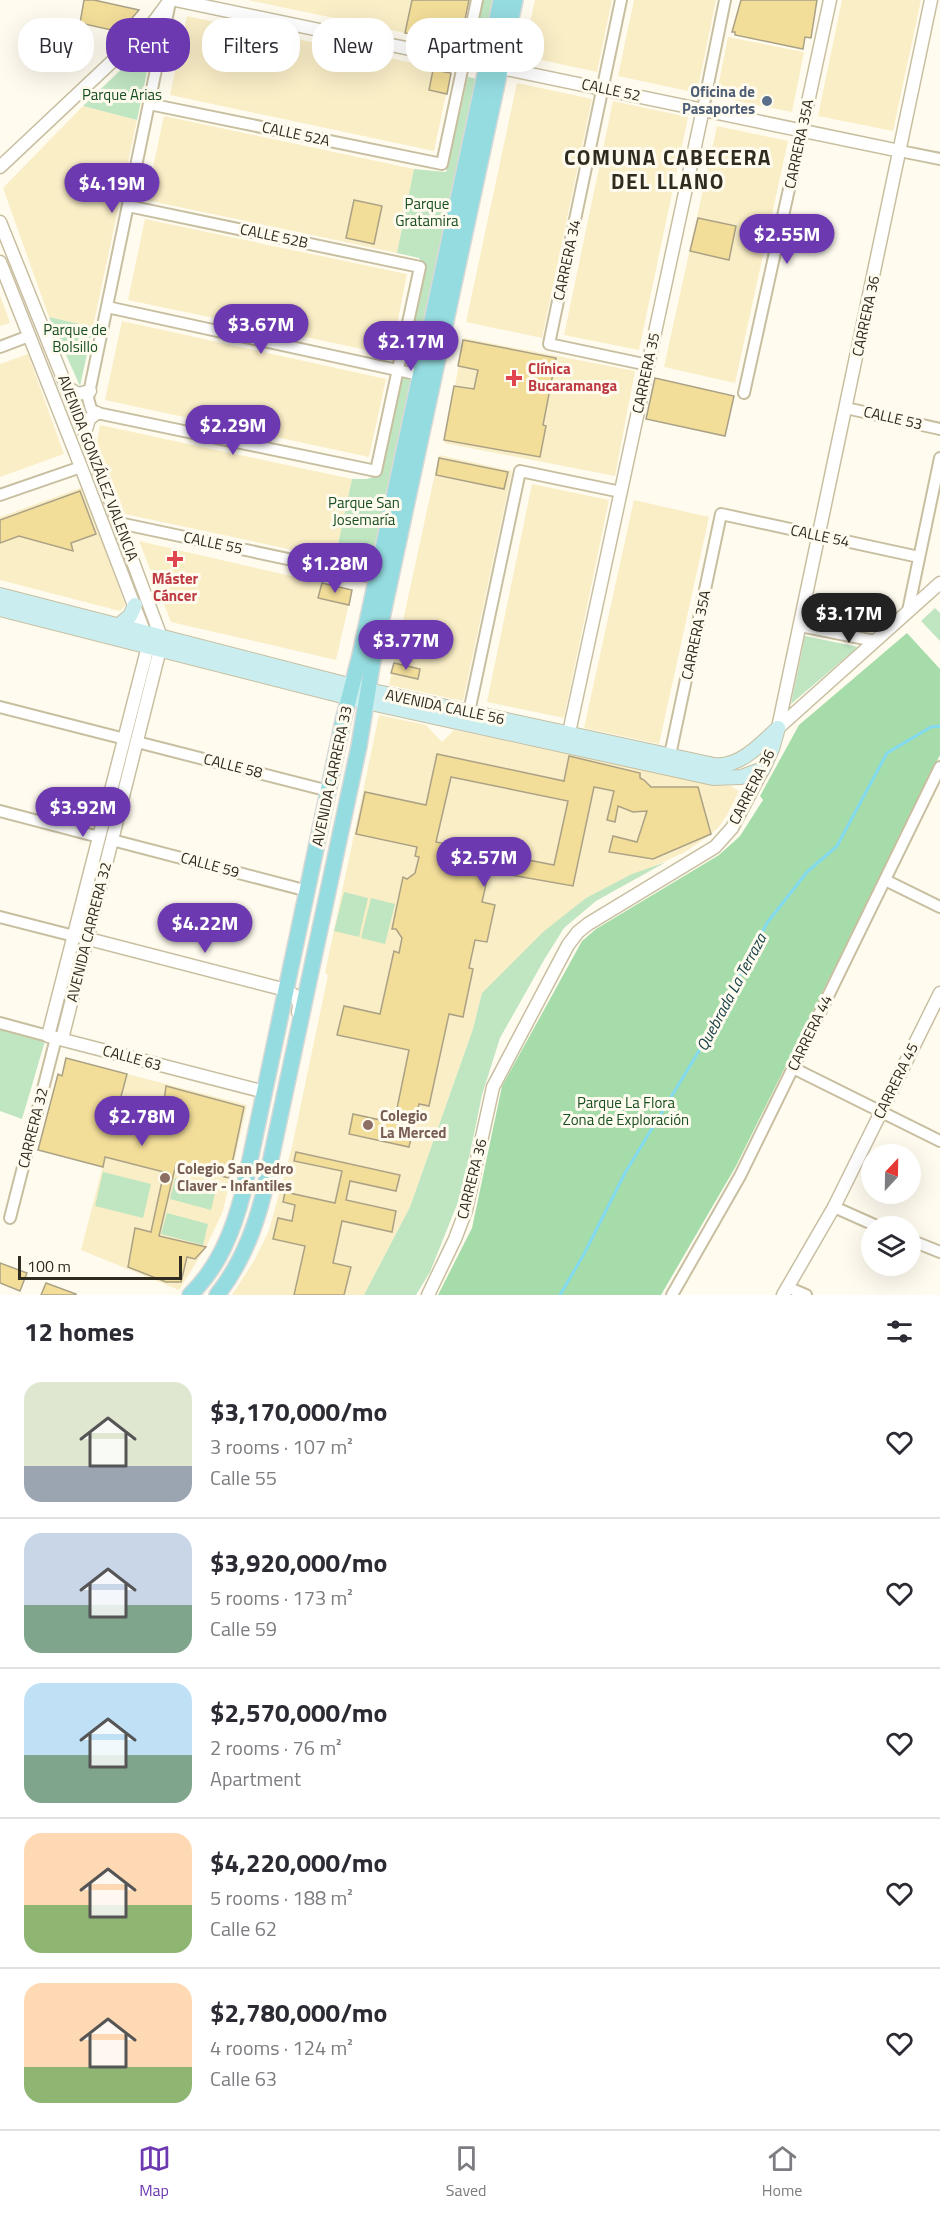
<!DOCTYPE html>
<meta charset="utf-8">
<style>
body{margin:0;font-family:"Titillium Web",sans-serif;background:#f2f2f3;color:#2b2b33;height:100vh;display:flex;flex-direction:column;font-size:22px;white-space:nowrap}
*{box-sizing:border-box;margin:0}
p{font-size:20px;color:#7c7c81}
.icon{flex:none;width:33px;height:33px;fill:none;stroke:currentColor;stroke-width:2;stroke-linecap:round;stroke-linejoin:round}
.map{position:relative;height:1295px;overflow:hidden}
.panel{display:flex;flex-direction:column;background:#fff;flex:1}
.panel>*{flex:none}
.top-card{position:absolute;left:18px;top:18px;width:600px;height:54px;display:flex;gap:12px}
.needle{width:39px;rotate:22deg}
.controls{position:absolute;left:861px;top:1144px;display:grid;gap:12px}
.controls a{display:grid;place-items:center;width:60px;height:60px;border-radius:50%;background:#fff;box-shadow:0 6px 24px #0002;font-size:30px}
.scale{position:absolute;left:18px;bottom:15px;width:164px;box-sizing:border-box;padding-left:6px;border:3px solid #2f2b1f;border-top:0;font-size:16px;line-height:21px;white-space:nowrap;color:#2f2b1f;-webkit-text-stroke:4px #fffbef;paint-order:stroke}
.price{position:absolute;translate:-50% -51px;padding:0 14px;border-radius:21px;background:#6c39b0;color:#fff;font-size:20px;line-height:39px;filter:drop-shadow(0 2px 3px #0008)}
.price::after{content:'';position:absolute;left:50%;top:36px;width:18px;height:14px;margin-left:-9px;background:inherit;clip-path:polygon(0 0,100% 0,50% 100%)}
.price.selected{background:#222;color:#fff}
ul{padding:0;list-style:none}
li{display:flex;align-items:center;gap:18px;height:150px;padding:0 24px}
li+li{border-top:2px solid #e1e1e2}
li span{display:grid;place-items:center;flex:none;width:168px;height:120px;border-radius:18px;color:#555}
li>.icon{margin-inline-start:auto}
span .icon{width:72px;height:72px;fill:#fffc;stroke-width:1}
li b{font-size:26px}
h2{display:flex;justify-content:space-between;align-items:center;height:72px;padding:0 24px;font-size:26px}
.tag{padding:0 21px;border-radius:24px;background:#fff;box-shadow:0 6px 24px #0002;font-size:21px;line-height:54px}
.tag.selected{background:#6c39b0;color:#fff}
.tabs{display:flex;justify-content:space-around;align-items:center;height:84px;border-top:2px solid #e1e1e2;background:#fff;font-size:16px;color:#7c7c81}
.tabs a{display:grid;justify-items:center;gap:3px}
.tabs .selected{color:#6c39b0}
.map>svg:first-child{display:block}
.built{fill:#faeec7}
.green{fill:#c0e5c1}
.forest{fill:#a6dcaa}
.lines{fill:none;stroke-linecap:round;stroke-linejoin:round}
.stream{stroke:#83daef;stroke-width:3}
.building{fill:#f2dd99;stroke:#aba285;stroke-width:1.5;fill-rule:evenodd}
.minor-casing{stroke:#c8bfa1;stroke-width:14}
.tertiary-casing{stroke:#c8bfa1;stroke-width:15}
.secondary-casing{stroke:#c8bfa1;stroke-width:16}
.primary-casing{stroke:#dad9d7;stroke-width:18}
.minor{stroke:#fff;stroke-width:10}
.tertiary{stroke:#fff;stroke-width:12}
.secondary{stroke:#caeeef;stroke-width:14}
.primary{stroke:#95dce0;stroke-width:15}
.service-dot{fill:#5c6f8a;stroke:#fffbef;stroke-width:2}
.health-dot{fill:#e0444e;stroke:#fffbef;stroke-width:2}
.education-dot{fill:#8d6e63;stroke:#fffbef;stroke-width:2}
.labels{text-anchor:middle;stroke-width:6;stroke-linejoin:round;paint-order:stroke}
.street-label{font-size:15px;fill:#2f2b1f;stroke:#fffbef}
.service-label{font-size:15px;font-weight:bold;fill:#4e5e75;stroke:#fffbef;text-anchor:end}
.park-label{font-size:15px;fill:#174f20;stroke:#fffbef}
.health-label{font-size:15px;font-weight:bold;fill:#be3a42;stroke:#fffbef;text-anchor:start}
.education-label{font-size:15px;font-weight:bold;fill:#785e54;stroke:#fffbef;text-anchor:start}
.water-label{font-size:16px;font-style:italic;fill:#18414a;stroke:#fffbef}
.district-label{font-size:21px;font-weight:bold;letter-spacing:1.5px;fill:#2f2b1f;stroke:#fffbef}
</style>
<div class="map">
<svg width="940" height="1295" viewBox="0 0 940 1295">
<rect width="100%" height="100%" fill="#fffbef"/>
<!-- built -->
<g class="built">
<path d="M248 0H412L405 33Z"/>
<path d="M535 0H612L597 72 523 56Z"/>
<path d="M634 0H716L697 93 618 76Z"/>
<path d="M842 0H921L893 131 818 116Z"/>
<path d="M187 16 451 71 434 151 170 95Z"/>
<path d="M728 37 804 52 792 112 716 97Z"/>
<path d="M517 83 592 99 542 338 466 322Z"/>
<path d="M613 101 688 117 639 350 564 335Z"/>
<path d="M83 106 137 120 93 327 49 317 3 188Z"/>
<path d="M164 116 414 169 397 253 146 200Z"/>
<path d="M717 126 788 141 735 383 664 367Z"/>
<path d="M145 219 407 274 391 355 128 300Z"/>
<path d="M0 295 10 323 0 326Z"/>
<path d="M122 321 386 379 369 457 105 400Z"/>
<path d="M464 338 635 371 615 476 444 443Z"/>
<path d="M28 354 64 454 0 477V364Z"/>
<path d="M100 425 352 479 335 559 125 514 97 441Z"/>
<path d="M439 455 512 471 463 701 389 685Z"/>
<path d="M532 484 609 500 564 718 487 702Z"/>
<path d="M83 487 125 605 120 611 0 580V517Z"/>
<path d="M634 500 709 517 659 744 584 728Z"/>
<path d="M139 541 352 590 336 660 171 622Z"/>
<path d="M379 715 426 725 442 742 454 730 715 785 731 786 739 791 727 815 719 827 707 837 685 852 586 898 482 993 473 1029 410 1207 364 1295H232L255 1259 269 1230 292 1147 328 975 325 973Z"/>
<path d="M127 1074 247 1105 223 1211 207 1245 179 1290 81 1250Z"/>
</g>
<!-- green -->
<g class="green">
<path d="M483 0H495L484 51 474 49Z"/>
<path d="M154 38 137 120 83 106Z"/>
<path d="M468 77 477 79 417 365 404 362 424 265 419 258 397 253 414 169 446 172Z"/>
<path d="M49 317 93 327 80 386Z"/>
<path d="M401 378 412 380 371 567 335 559 352 479H367L378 475Z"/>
<path d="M935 608 940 613V641L921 621Z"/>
<path d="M805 636 858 647 791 704Z"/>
<path d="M666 862 596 901 564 928 544 960 500 1038 482 1095 462 1192 430 1272 416 1295H364L410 1207 473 1029 482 993 543 932 586 898 632 874Z"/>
<path d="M344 892 368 898 359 937 334 931Z"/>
<path d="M371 898 395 904 385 944 361 938Z"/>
<path d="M0 1029 45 1041 22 1119 0 1111Z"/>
<path d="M103 1172 151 1184 143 1218 95 1206Z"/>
<path d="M175 1178 216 1189 211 1210 170 1199Z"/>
<path d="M167 1213 208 1224 203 1245 161 1234Z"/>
</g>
<!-- forest -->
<path class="forest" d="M907 633 940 669V755L736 1166 661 1295H438L472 1228 502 1086 582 941 596 929 719 855 740 836 763 800 760 796 799 725Z"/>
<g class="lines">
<!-- stream -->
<path class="stream" d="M560 1295 584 1254 625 1173 708 1036 767 923 807 872 837 846 887 753 931 727 940 726"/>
</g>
<!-- building -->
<g class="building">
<path d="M84 0H94L139 10 120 32 80 23Z"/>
<path d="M412 0H469L460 44 405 33Z"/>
<path d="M741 0H817L811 38 805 37 803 49 735 35V32H732Z"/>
<path d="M433 70 451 73 447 94 429 90Z"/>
<path d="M354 200 382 206 374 244 346 238Z"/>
<path d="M698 218 736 226 729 260 690 251Z"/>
<path d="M463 340 556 358 543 425 546 426 540 457 444 440 454 386 474 389 478 370 458 366Z"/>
<path d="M655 378 734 396 725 436 646 419Z"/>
<path d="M439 458 508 472 504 489 436 475Z"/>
<path d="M80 491 96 534 71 543 73 551 19 536 0 543V520Z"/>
<path d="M322 583 352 590 349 605 318 598Z"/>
<path d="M394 663 420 669 418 679 391 673Z"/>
<path d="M437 754 564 781 569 756 640 773V778L644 780 651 787H698L711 834 653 859 609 852 613 836 637 842 647 811 633 812 618 806 615 822 607 820 614 791 594 787 573 886 489 871 482 902 495 905 487 942 475 940 469 968 473 969 463 1017 449 1014 429 1106 419 1104 409 1147 349 1134 353 1114 394 1123 409 1050 337 1035 344 1006 380 1014 394 951 399 953 402 938 396 929H392L403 877 407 879 415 873 419 857 415 856 417 847 356 834 365 792 426 805ZM451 777 568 801 554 865 436 842Z"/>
<path d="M66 1058 127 1074 114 1123 141 1129 145 1111 165 1117 164 1101 166 1086 244 1107 229 1178 176 1164 159 1236 206 1247 195 1259 187 1257 181 1282H166L128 1267 135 1228 151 1232 164 1172 105 1157 103 1167 38 1150 58 1074 62 1076Z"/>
<path d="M296 1152 400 1175 396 1191 350 1181 346 1200 396 1211 392 1232 342 1221 333 1263 351 1267 344 1295H294L305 1246 273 1239 278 1218 292 1221 295 1205 283 1202 285 1192 335 1203 342 1171 294 1161Z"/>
<path d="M0 1263 27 1273 20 1291 0 1283Z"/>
<path d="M46 1283 76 1294V1295H41Z"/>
</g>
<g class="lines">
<defs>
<g id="minor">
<path d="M621 0 549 344 648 365"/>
<path d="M149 104 442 164 477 0"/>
<path d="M703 109 725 0"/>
<path d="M900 151 940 159"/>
<path d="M128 206 420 267 376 471 97 413 91 409 88 398 170 2"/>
<path d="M107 307 420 375"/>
<path d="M0 347 29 336"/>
<path d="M744 393 802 130"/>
<path d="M846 408 940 429"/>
<path d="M0 495 81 467"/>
<path d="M119 523 377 578"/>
<path d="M908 611 940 458"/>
<path d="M800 626 875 641"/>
<path d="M0 707 125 739"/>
<path d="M469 712 520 471 621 492"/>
<path d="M137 742 329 791"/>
<path d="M670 755 721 514 919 557"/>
<path d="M0 811 99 837"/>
<path d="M112 840 308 891"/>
<path d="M885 880 940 907"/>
<path d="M0 917 74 936"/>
<path d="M0 1023 48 1036"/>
<path d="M793 1068 940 1141"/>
<path d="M834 1207 879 1227"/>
<path d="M10 1218 56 1038"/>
<path d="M910 1240 940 1252"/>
<path d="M787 1287 806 1295"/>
<path d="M672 1295 740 1176 940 767"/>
</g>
<g id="tertiary">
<path d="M175 0 900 151"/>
<path d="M802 130 830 0"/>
<path d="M0 167 153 23 170 0"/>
<path d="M0 222 85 433 161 637 160 649 62 1039"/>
<path d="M0 262 81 467 148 642 146 654 48 1036 265 1092"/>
<path d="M67 387 78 394 90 391"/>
<path d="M85 433 89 419 97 413"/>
<path d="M778 728 931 0"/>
<path d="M778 728 940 583"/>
<path d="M567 742 703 109"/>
<path d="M81 937 286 990 297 997 299 1006 298 1012"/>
<path d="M428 1295 455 1239 466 1210 493 1087 568 945 578 932 588 924 715 847 732 828 763 769"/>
<path d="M783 1295 834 1207 940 993"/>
</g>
<g id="secondary">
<path d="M0 595 368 690 714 765C739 768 761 744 778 728"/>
<path d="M0 609 366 702 713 778 741 777 763 769 772 749 778 728"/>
<path d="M118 626 130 616 135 605"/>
</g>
<g id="primary">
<path d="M190 1295C219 1267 233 1231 243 1193L343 721 360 655 501 0"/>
<path d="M217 1295C240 1266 254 1232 263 1196L359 746 373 660 515 0"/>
</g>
</defs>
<!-- minor casing -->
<use href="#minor" class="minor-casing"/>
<!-- tertiary casing -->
<use href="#tertiary" class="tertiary-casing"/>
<!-- secondary casing -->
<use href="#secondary" class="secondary-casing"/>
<!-- primary casing -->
<use href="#primary" class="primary-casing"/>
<!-- minor -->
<use href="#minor" class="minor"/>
<!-- tertiary -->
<use href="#tertiary" class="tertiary"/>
<!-- secondary -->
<use href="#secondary" class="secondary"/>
<!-- primary -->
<use href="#primary" class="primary"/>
</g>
<!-- markers -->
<circle class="service-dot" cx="767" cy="101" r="6"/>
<g class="health-dot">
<path d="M511 369h6v6h6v6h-6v6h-6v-6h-6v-6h6z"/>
<path d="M172 550h6v6h6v6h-6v6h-6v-6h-6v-6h6z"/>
</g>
<g class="education-dot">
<circle cx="368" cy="1125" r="6"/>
<circle cx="165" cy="1178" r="6"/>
</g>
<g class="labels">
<!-- street labels -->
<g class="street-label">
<text transform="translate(611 90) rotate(12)" y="5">CALLE 52</text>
<text transform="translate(296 134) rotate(12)" y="5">CALLE 52A</text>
<text transform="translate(799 144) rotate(-78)" y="5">CARRERA 35A</text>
<text transform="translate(274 236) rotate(12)" y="5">CALLE 52B</text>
<text transform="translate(567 260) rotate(-78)" y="5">CARRERA 34</text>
<text transform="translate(866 316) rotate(-78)" y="5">CARRERA 36</text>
<text transform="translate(646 373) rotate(-78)" y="5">CARRERA 35</text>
<text transform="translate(893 418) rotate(13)" y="5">CALLE 53</text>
<text transform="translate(98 468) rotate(69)" y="5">AVENIDA GONZÁLEZ VALENCIA</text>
<text transform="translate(820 536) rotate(12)" y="5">CALLE 54</text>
<text transform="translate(213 543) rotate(12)" y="5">CALLE 55</text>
<text transform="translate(696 635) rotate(-78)" y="5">CARRERA 35A</text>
<text transform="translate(445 707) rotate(12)" y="5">AVENIDA CALLE 56</text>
<text transform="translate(233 766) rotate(14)" y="5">CALLE 58</text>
<text transform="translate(332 776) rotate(-78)" y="5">AVENIDA CARRERA 33</text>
<text transform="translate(752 787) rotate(-63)" y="5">CARRERA 36</text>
<text transform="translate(210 865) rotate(15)" y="5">CALLE 59</text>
<text transform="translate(89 932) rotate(-76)" y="5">AVENIDA CARRERA 32</text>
<text transform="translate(810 1033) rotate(-64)" y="5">CARRERA 44</text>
<text transform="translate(132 1058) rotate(15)" y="5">CALLE 63</text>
<text transform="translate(896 1081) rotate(-64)" y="5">CARRERA 45</text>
<text transform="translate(33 1128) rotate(-76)" y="5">CARRERA 32</text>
<text transform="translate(472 1179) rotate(-76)" y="5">CARRERA 36</text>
</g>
<!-- service labels -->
<g class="service-label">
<text x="755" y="97">Oficina de<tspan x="755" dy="17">Pasaportes</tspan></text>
</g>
<!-- park labels -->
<g class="park-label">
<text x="122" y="100">Parque Arias</text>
<text x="427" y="209">Parque<tspan x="427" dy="17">Gratamira</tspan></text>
<text x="75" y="335">Parque de<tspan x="75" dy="17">Bolsillo</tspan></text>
<text x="364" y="508">Parque San<tspan x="364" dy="17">Josemaría</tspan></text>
<text x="626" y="1108">Parque La Flora<tspan x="626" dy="17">Zona de Exploración</tspan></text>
</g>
<!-- health labels -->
<g class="health-label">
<text x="528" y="374">Clínica<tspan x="528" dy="17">Bucaramanga</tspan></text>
<text x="175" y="584" text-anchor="middle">Máster<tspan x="175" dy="17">Cáncer</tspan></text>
</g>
<!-- education labels -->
<g class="education-label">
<text x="380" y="1121">Colegio<tspan x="380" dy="17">La Merced</tspan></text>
<text x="177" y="1174">Colegio San Pedro<tspan x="177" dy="17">Claver - Infantiles</tspan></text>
</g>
<!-- water labels -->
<g class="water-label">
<text transform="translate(731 992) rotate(-62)" y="6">Quebrada La Terraza</text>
</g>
<!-- district labels -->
<g class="district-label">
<text x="668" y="165">COMUNA CABECERA<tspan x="668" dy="24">DEL LLANO</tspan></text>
</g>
</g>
</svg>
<div class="controls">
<a><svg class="needle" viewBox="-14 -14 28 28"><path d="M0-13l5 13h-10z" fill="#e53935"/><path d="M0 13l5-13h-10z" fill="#7c7c81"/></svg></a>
<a><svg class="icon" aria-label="layers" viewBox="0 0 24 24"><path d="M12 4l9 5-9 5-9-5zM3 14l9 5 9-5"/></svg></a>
</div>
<div class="scale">100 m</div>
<b class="price" style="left:112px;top:214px">$4.19M</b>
<b class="price" style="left:787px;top:265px">$2.55M</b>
<b class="price" style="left:261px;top:355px">$3.67M</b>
<b class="price" style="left:411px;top:372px">$2.17M</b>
<b class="price" style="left:233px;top:456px">$2.29M</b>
<b class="price" style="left:335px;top:594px">$1.28M</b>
<b class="price selected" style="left:849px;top:644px">$3.17M</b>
<b class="price" style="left:406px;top:671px">$3.77M</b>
<b class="price" style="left:83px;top:838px">$3.92M</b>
<b class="price" style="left:484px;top:888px">$2.57M</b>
<b class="price" style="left:205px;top:954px">$4.22M</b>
<b class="price" style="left:142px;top:1147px">$2.78M</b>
<div class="top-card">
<a class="tag">Buy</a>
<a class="tag selected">Rent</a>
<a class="tag">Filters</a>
<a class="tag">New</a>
<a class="tag">Apartment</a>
</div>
</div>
<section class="panel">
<h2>12 homes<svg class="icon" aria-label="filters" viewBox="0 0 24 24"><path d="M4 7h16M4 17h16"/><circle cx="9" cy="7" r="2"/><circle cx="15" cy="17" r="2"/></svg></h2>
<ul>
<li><span style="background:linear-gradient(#dfe7d0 70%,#9aa5b1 0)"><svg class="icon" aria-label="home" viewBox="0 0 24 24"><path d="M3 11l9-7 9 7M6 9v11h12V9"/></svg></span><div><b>$3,170,000/mo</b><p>3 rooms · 107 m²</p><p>Calle 55</p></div><svg class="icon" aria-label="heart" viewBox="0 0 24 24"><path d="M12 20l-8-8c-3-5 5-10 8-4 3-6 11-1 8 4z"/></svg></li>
<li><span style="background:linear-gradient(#c9d6e8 60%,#7fa58c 0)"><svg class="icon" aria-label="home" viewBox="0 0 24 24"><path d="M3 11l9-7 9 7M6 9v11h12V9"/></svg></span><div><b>$3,920,000/mo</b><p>5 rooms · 173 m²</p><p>Calle 59</p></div><svg class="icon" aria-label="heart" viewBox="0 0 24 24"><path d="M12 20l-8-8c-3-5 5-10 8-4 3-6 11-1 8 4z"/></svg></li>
<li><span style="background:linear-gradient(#bfe0f5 60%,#7fa58c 0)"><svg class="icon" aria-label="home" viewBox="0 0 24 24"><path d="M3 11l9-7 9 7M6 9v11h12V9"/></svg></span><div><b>$2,570,000/mo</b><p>2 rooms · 76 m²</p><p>Apartment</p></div><svg class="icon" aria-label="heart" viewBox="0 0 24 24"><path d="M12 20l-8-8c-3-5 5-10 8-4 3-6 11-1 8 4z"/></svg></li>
<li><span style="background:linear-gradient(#ffd9b3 60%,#8fb573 0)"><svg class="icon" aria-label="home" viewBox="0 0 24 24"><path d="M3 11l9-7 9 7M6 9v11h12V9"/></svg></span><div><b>$4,220,000/mo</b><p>5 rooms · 188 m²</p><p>Calle 62</p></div><svg class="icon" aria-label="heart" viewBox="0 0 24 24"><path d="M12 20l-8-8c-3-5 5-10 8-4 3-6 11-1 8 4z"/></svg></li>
<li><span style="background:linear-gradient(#ffd9b3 70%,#8fb573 0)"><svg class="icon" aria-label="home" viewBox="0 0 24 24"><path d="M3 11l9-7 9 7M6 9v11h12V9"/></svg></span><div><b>$2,780,000/mo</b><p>4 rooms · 124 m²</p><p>Calle 63</p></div><svg class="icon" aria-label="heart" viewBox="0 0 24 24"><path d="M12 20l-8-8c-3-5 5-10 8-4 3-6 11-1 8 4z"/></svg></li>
</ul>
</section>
<nav class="tabs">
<a class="selected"><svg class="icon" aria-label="map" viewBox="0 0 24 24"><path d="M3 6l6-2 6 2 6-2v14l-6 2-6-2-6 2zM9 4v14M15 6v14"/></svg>Map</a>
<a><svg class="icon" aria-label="saved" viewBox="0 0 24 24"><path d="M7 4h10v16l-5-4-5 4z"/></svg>Saved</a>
<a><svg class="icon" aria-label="home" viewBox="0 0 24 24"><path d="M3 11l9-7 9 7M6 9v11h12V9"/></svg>Home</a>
</nav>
